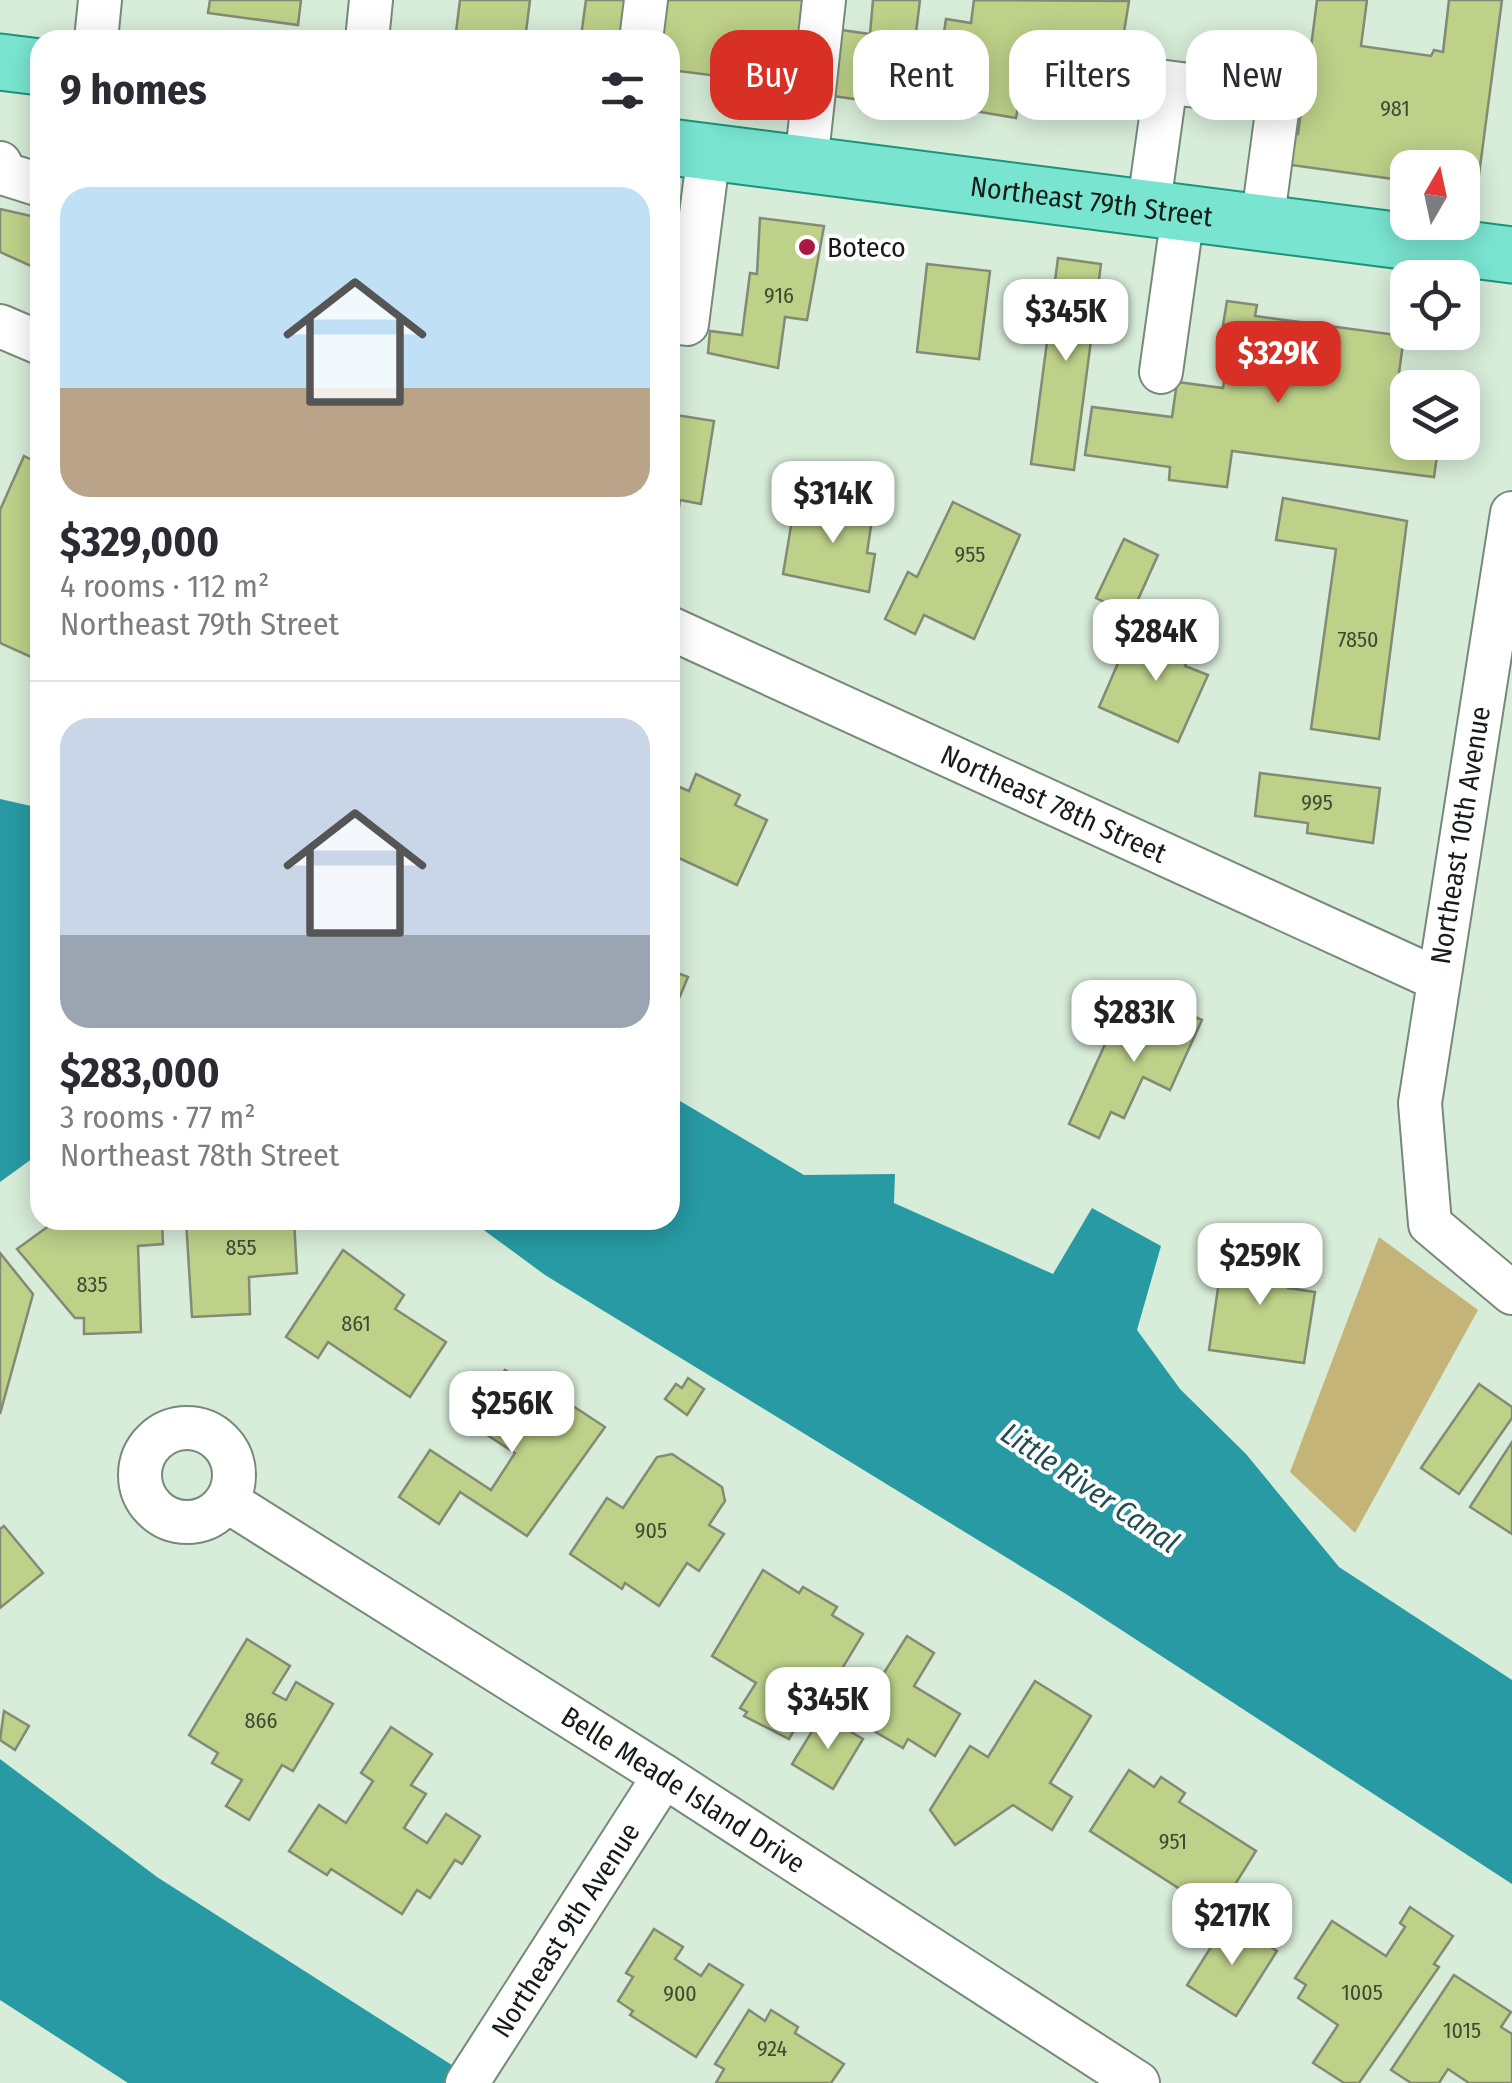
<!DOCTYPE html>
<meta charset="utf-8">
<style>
body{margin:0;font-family:"Fira Sans Condensed",sans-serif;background:#f7f7f7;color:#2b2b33;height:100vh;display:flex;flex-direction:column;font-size:38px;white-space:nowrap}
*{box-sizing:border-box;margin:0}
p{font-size:32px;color:#7c7c81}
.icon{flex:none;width:55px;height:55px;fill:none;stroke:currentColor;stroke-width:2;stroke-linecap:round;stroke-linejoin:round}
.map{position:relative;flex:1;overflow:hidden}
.drawer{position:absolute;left:30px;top:30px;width:650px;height:1200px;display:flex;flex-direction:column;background:#fff;border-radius:30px;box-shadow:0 5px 25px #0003}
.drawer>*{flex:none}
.top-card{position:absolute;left:710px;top:30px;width:650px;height:90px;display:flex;gap:20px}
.needle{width:65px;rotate:9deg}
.buttons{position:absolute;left:1390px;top:150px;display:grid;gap:20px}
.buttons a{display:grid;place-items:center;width:90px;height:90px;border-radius:20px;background:#fff;box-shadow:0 5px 25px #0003;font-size:50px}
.price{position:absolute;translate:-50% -85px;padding:0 22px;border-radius:20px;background:#fff;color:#222;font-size:32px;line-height:65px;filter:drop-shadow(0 2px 5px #0008)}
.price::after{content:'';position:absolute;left:50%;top:60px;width:30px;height:22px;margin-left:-15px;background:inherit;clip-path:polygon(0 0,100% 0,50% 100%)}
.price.on{background:#d93025;color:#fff}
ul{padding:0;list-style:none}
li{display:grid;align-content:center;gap:20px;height:530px;padding:0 30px}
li+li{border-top:2px solid #e1e1e2}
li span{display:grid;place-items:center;height:310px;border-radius:30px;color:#555}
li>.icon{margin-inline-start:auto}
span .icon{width:180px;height:180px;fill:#fffc;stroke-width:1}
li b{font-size:42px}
h2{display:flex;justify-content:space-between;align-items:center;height:120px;padding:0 30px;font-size:42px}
.chip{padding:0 35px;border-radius:30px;background:#fff;box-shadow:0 5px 25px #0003;font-size:35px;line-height:90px}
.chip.on{background:#d93025;color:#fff}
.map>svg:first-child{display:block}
.green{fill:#c5b478}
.water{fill:#279aa3}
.building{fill:#bdd189;stroke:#848a74;stroke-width:2.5}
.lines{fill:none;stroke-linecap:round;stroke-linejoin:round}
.minor-casing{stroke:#778a79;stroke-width:46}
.major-casing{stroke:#1c937b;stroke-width:59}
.minor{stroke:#fff;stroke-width:42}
.major{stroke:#79e5d1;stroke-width:55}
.poi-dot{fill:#ac1843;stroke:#fff;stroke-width:4}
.labels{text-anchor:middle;stroke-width:8;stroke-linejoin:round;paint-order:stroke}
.number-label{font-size:22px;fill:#3f4933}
.street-label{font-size:28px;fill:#151c16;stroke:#fff}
.poi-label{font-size:28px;fill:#151c16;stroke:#fff;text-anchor:start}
.water-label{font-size:30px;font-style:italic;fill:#204e53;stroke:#fff}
</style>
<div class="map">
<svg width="1512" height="2083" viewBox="0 0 1512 2083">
<rect width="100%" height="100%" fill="#d7ecd9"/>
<!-- green -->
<path class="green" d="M1379 1237 1478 1310 1355 1533 1290 1472Z"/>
<!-- water -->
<g class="water">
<path d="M0 799 40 808V1153L0 1182Z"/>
<path d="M670 1095 804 1175 895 1174 894 1203 1053 1274 1092 1208 1161 1246 1137 1330 1180 1389 1246 1454 1339 1567 1512 1680V1884L1066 1594 545 1275 470 1220H670Z"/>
<path d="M0 1759 157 1877 480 2083H128L0 2000Z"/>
</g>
<!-- building -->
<g class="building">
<path d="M210 0H301L298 25 208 13Z"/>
<path d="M460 0H530L525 40H455Z"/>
<path d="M586 0H639L633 40 581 36Z"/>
<path d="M658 0H817L806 87 670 70V40H653Z"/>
<path d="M873 0H920L909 89 891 87 890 92 863 89 861 100 819 94 827 28 870 34Z"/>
<path d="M974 0 1129 1 1114 94 1023 79 1016 118 933 104 946 19 971 23Z"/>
<path d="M1317 0H1367L1361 46 1431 56 1434 50 1443 52 1449 0H1502L1477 190 1462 189V168H1408V181L1284 164 1288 132 1298 134 1305 84 1289 82 1293 53 1310 55Z"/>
<path d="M0 209 40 218V270L0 252Z"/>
<path d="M760 218 824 226 807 320 785 317 778 368 708 353 710 331 742 335 750 273 757 274Z"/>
<path d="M1058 258 1101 264 1074 470 1031 464Z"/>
<path d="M927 264 990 271 979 359 917 352Z"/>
<path d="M1227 301 1257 305 1255 316 1404 336 1394 410 1408 412V442H1439L1434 477 1232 451 1227 487 1169 480 1170 467 1085 455 1092 407 1172 417 1177 382 1223 388 1232 325H1223Z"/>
<path d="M670 414 714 421 701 504 680 500 678 514 670 513Z"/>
<path d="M24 456 40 464V661L0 643V510Z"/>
<path d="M846 495 875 499 867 553 875 554 869 592 783 574 794 508 843 516Z"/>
<path d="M1283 498 1407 521 1379 739 1311 729 1336 549 1276 540Z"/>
<path d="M953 502 1020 535 974 639 924 615 915 634 885 619 908 572 917 577Z"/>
<path d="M1124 539 1158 555 1131 615 1096 598Z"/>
<path d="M1164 624 1196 639 1185 666 1208 675 1178 742 1099 707 1128 640 1152 650Z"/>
<path d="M1260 773 1380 788 1373 843 1307 833 1308 823 1255 816Z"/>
<path d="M696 774 740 795 735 805 767 820 737 885 670 854V783L689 791Z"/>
<path d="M670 970 688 977 672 1015 670 1014Z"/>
<path d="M1173 1007 1202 1020 1170 1090 1143 1077 1124 1118 1111 1112 1099 1138 1069 1124 1120 1011 1140 1019 1143 1012 1167 1022Z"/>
<path d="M57 1220H162L163 1244 138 1246 141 1332 84 1334V1318H75L17 1249Z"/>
<path d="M186 1220H294L297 1273 249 1277 250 1314 192 1317Z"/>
<path d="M1224 1247 1293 1257 1288 1288 1315 1292 1304 1363 1209 1350Z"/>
<path d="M343 1250 404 1295 395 1309 446 1342 410 1397 328 1342 318 1358 286 1337Z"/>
<path d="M0 1253 33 1294 0 1414Z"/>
<path d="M505 1370 523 1382 527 1376 605 1427 527 1536 460 1492 439 1524 399 1497 430 1450 491 1490 515 1453 470 1424Z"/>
<path d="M688 1378 704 1389 687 1415 665 1399 676 1384 682 1388Z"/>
<path d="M1479 1384 1512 1407V1418L1459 1494 1421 1468Z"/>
<path d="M1512 1442V1534L1470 1507Z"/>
<path d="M672 1454 722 1487 725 1501 709 1525 724 1534 699 1571 687 1563 659 1606 625 1583 622 1589 570 1554 607 1498 623 1508 657 1457Z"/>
<path d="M4 1526 43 1573 0 1608V1529Z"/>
<path d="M763 1570 799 1593 803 1587 837 1607 832 1615 863 1634 828 1692 820 1686 789 1739 744 1716 747 1712 740 1708 756 1683 712 1656Z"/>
<path d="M907 1636 934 1653 914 1686 960 1714 935 1756 908 1739 903 1748 874 1731 881 1720 862 1708Z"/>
<path d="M247 1639 290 1666 273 1693 286 1700 296 1682 333 1704 293 1771 282 1765 249 1820 226 1806 242 1780 212 1763 218 1753 189 1735Z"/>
<path d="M1035 1681 1091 1716 1050 1783 1072 1797 1052 1830 1013 1805 955 1845 930 1810 970 1746 988 1757Z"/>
<path d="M4 1711 29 1726 15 1750 0 1740Z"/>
<path d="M822 1715 863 1739 833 1789 792 1764Z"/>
<path d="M391 1727 432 1754 411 1785 426 1794 404 1828 427 1843 446 1814 480 1836 462 1864 455 1860 430 1898 417 1890 402 1914 331 1869 327 1875 289 1851 319 1805 346 1823 373 1781 361 1773Z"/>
<path d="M1129 1770 1154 1787 1161 1777 1185 1793 1179 1802 1256 1851 1217 1913 1090 1831Z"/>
<path d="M1410 1907 1453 1936 1434 1964 1439 1967 1359 2083H1344L1313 2063 1338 2025 1298 1998 1306 1985 1295 1978 1332 1921 1386 1956 1405 1927 1400 1923Z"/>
<path d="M1228 1920 1277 1951 1236 2016 1187 1985Z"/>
<path d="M654 1929 683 1947 675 1959 701 1976 709 1964 743 1985 696 2057 630 2015 633 2011 618 2001 633 1977 626 1973Z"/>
<path d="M1454 1975 1511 2012 1501 2027 1512 2034V2083H1469L1448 2069 1439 2083H1411L1391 2070Z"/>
<path d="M749 2010 765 2021 771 2010 798 2027 795 2033 844 2064 831 2083H716L724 2069 715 2064Z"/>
</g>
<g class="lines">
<defs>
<g id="minor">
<path d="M96 40 100 0"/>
<path d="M367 40 371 0"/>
<path d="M641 40 646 0"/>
<path d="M0 163 5 174 40 185"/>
<path d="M806 163 824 0"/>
<path d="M1148 211 1166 82 1279 97 1262 224"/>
<path d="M670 322 687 324 709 152"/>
<path d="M0 326 40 343"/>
<path d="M1161 372 1183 214"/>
<path d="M1512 513 1420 1103 1430 1224 1512 1293"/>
<path id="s1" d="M670 628 1437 979"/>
<circle cx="187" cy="1475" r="47"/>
<path id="s2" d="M227 1501 664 1776 1138 2083"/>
<path id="s3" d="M467 2083 664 1776"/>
</g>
<g id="major">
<path d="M0 62 40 67"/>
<path id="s4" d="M670 147 1512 255"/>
</g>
</defs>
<!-- minor casing -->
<use href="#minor" class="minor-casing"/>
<!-- major casing -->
<use href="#major" class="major-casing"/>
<!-- minor -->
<use href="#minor" class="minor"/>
<!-- major -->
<use href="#major" class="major"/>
</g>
<!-- markers -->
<circle class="poi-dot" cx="807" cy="247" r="10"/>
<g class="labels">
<!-- number labels -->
<g class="number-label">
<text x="1395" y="116">981</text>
<text x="779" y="303">916</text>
<text x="970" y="562">955</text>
<text x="1358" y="647">7850</text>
<text x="1317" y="810">995</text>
<text x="241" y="1255">855</text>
<text x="92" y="1292">835</text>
<text x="356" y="1331">861</text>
<text x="651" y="1538">905</text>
<text x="261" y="1728">866</text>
<text x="1173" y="1849">951</text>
<text x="1362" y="2000">1005</text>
<text x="680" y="2001">900</text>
<text x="1462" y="2038">1015</text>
<text x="772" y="2056">924</text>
</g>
<!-- street labels -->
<g class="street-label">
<text dy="10" stroke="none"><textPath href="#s4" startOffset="425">Northeast 79th Street</textPath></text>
<text dy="10" stroke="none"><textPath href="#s1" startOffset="422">Northeast 78th Street</textPath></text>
<text transform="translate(1460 835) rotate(-81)" y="10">Northeast 10th Avenue</text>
<text dy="10" stroke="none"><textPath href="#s2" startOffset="540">Belle Meade Island Drive</textPath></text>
<text dy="10" stroke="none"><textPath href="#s3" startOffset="182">Northeast 9th Avenue</textPath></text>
</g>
<!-- poi labels -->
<g class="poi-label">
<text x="827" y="257">Boteco</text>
</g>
<!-- water labels -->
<g class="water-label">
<text transform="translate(1090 1488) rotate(34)" y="10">Little River Canal</text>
</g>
</g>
</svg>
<div class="buttons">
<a><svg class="needle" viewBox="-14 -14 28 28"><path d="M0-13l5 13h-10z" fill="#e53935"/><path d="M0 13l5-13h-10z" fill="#7c7c81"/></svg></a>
<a><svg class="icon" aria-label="locate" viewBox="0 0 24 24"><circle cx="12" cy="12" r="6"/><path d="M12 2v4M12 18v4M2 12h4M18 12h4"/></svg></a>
<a><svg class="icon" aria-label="layers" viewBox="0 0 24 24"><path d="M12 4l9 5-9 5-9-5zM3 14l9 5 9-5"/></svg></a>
</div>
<b class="price" style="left:1066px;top:364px">$345K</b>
<b class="price on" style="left:1278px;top:406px">$329K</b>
<b class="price" style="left:833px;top:546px">$314K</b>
<b class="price" style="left:1156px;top:684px">$284K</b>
<b class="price" style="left:1134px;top:1065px">$283K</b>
<b class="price" style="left:1260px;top:1308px">$259K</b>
<b class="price" style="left:512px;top:1456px">$256K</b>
<b class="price" style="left:828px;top:1752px">$345K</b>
<b class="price" style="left:1232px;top:1968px">$217K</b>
<div class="top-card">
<a class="chip on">Buy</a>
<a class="chip">Rent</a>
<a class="chip">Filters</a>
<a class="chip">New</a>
</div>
<section class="drawer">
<h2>9 homes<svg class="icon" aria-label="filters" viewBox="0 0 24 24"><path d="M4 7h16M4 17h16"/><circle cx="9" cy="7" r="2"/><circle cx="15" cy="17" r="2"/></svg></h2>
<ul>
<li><span style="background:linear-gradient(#bfe0f5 65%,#b9a48a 0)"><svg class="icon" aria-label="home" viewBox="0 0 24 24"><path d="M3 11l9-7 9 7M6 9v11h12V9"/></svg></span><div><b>$329,000</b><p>4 rooms · 112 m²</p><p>Northeast 79th Street</p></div></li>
<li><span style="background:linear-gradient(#c9d6e8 70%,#9aa5b1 0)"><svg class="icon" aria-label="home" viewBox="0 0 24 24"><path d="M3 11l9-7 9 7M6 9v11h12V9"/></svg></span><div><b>$283,000</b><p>3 rooms · 77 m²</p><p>Northeast 78th Street</p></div></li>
</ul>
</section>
</div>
